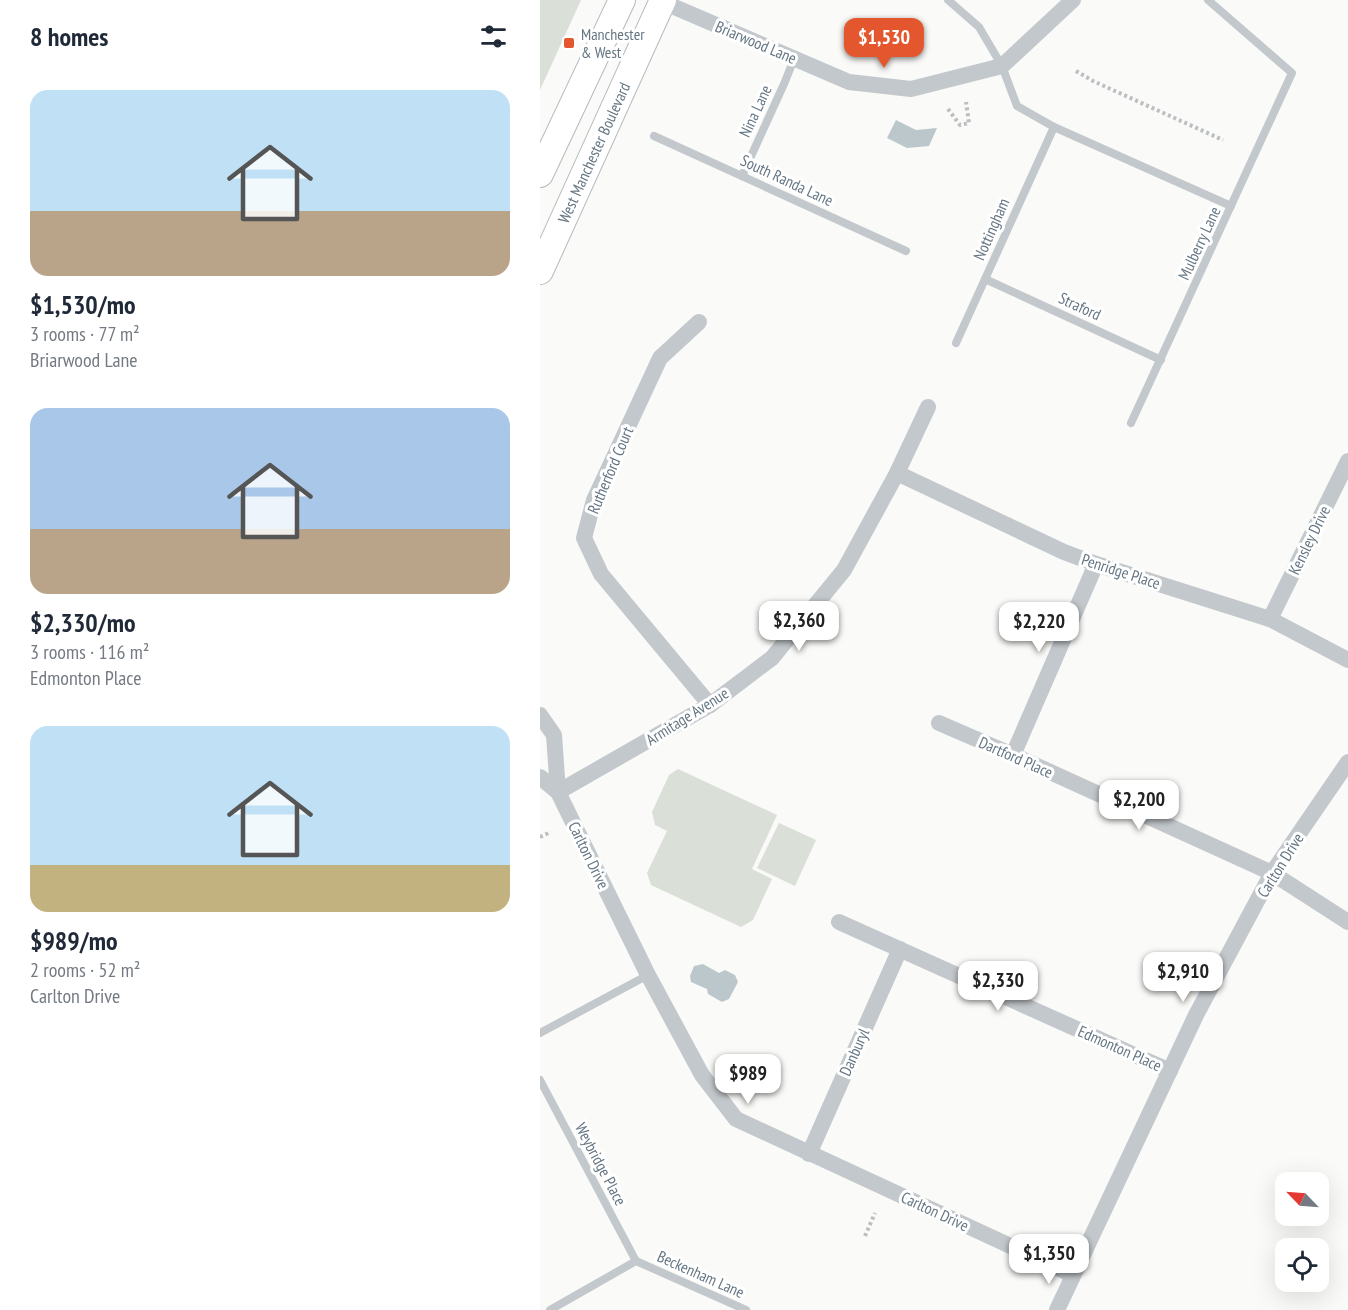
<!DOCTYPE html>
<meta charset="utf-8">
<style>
body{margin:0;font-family:"PT Sans Narrow",sans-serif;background:#f2f2f3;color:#1f2937;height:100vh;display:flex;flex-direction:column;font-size:22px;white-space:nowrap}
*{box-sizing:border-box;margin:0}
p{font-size:20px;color:#747a83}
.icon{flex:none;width:33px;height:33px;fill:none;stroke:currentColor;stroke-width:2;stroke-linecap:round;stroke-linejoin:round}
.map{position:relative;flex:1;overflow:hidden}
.drawer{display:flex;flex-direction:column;background:#fff;width:540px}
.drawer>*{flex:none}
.needle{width:39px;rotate:295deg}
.tools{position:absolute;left:735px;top:1172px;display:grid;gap:12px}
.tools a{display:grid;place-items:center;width:54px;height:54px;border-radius:12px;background:#fff;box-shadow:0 6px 24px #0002;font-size:30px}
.price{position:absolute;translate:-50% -51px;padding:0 14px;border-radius:12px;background:#fff;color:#222;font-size:20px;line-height:39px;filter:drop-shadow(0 2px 3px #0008)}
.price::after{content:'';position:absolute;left:50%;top:36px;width:18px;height:14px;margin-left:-9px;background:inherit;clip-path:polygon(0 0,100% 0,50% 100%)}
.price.selected{background:#e4572e;color:#fff}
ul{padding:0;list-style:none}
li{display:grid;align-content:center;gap:12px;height:318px;padding:0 30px}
li span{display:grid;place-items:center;height:186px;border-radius:18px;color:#555}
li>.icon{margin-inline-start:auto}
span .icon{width:108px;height:108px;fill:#fffc;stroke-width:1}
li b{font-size:26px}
h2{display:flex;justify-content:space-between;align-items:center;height:72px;padding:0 30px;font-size:26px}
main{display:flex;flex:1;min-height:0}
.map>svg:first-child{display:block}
.green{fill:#dadfd7}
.water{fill:#bbc7cb}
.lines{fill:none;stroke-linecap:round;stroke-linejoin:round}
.primary-casing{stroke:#b5babe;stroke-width:28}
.path{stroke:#bbbfc2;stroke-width:4;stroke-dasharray:3 3;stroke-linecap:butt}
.lane{stroke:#c3c8cc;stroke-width:8}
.street{stroke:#c3c8cc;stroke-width:16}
.primary{stroke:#fff;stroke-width:26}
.poi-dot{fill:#e4572e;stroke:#fff;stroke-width:2}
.labels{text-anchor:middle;stroke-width:6;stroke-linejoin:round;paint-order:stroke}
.poi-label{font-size:16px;fill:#657683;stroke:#fff;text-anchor:start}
.street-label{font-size:16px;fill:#657683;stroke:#fff}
</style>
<main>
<section class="drawer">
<h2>8 homes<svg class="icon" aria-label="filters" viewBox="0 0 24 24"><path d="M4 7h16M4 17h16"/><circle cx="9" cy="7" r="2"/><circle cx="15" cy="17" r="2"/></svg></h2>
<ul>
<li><span style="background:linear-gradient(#bfe0f5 65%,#b9a48a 0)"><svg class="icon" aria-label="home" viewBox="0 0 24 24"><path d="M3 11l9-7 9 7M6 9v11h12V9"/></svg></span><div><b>$1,530/mo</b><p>3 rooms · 77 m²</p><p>Briarwood Lane</p></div></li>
<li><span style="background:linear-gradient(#a9c7e8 65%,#b9a48a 0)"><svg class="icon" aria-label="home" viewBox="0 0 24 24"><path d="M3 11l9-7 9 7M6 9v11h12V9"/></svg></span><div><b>$2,330/mo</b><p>3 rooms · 116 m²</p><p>Edmonton Place</p></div></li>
<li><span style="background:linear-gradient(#bfe0f5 75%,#c2b280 0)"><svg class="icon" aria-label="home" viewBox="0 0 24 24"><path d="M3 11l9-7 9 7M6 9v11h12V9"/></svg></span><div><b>$989/mo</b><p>2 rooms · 52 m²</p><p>Carlton Drive</p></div></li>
</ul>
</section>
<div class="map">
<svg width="808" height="1310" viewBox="0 0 808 1310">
<rect width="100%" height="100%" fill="#fafaf8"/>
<!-- green -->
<g class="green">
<path d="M0 0H41L0 90Z"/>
<path d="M138 769 237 815 212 869 232 879 213 920 201 927 111 885 107 873 127 831 115 825 112 812 129 775Z"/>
<path d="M239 823 276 840 255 886 217 868Z"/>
</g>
<!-- water -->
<g class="water">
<path d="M356 120 376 130 397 128 389 146 367 148 347 138Z"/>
<path d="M163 964 179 973 185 970 195 975 198 982 189 999 182 1002 168 994 167 989 151 982 150 976 154 966Z"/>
</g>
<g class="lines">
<defs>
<g id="primary">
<path d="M0 174 82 0"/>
<path id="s1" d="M0 271 123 0"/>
</g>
</defs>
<!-- primary casing -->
<use href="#primary" class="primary-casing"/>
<!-- path -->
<g class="path">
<path d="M536 71 553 81 683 140"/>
<path d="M408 109 420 125 429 123 426 102"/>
<path d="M0 837 11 832"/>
<path d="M325 1236 335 1213"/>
</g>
<!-- lane -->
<g class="lane">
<path d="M408 0 439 27 462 66 477 106 514 127 691 206"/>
<path d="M114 136 366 251"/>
<path d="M202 176 244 84 254 59"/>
<path d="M445 279 621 360"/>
<path d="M416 343 514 127"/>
<path d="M591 423 752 73 668 0"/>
<path d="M0 1033 108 975"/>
<path d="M0 1080 96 1261"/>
<path d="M10 1310 96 1261 206 1310"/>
</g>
<!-- street -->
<g class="street">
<path d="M118 0 309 82 371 89 462 66 533 0"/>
<path d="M159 322 120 358 54 500 44 538 61 574 170 705"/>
<path d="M357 473 524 552 556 564 730 619 808 660"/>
<path d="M730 619 808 461"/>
<path d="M0 715 14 735 18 792 108 975 162 1075 196 1119 533 1275"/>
<path d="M399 723 473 755 732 873 808 922"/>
<path d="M473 755 556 564"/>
<path d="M0 777 18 792"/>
<path d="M18 792 170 705 232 658 304 570 357 473 388 407"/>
<path d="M299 922 630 1071"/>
<path d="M269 1154 360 949"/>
<path d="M517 1310 656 1015 732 873 808 762"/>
</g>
<!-- primary -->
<use href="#primary" class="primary"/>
</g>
<!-- markers -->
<rect class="poi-dot" x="23" y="37" width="12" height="12" rx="3"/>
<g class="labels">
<!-- poi labels -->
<g class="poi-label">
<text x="41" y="40">Manchester<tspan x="41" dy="18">&amp; West</tspan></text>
</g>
<!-- street labels -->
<g class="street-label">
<text transform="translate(216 42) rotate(23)" y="6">Briarwood Lane</text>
<text transform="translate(215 111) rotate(-65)" y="6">Nina Lane</text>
<text dy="6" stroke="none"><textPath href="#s1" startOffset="130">West Manchester Boulevard</textPath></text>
<text transform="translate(247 180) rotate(25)" y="6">South Randa Lane</text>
<text transform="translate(451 229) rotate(-66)" y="6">Nottingham</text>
<text transform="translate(659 243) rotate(-65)" y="6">Mulberry Lane</text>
<text transform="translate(540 306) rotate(25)" y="6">Straford</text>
<text transform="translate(70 470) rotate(-67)" y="6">Rutherford Court</text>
<text transform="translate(769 540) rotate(-64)" y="6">Kensley Drive</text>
<text transform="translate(581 571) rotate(18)" y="6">Penridge Place</text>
<text transform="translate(147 716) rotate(-32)" y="6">Armitage Avenue</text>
<text transform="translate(476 757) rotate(24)" y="6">Dartford Place</text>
<text transform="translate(49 855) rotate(64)" y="6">Carlton Drive</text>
<text transform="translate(740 865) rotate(-58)" y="6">Carlton Drive</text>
<text transform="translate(580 1048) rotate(24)" y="6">Edmonton Place</text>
<text transform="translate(314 1052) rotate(-66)" y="6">Danburyl</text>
<text transform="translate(61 1164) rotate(62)" y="6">Weybridge Place</text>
<text transform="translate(395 1211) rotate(25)" y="6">Carlton Drive</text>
<text transform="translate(161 1274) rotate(24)" y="6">Beckenham Lane</text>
</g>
</g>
</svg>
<div class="tools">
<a><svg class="needle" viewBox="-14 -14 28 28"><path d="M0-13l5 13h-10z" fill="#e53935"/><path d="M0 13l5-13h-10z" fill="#747a83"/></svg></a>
<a><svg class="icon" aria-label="locate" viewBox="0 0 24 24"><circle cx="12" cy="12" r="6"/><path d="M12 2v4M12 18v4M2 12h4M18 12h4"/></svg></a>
</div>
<b class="price selected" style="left:344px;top:69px">$1,530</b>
<b class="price" style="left:259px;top:652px">$2,360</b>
<b class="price" style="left:499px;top:653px">$2,220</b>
<b class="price" style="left:599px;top:831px">$2,200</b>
<b class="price" style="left:643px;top:1003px">$2,910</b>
<b class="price" style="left:458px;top:1012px">$2,330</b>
<b class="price" style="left:208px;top:1105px">$989</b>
<b class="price" style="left:509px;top:1285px">$1,350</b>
</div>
</main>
